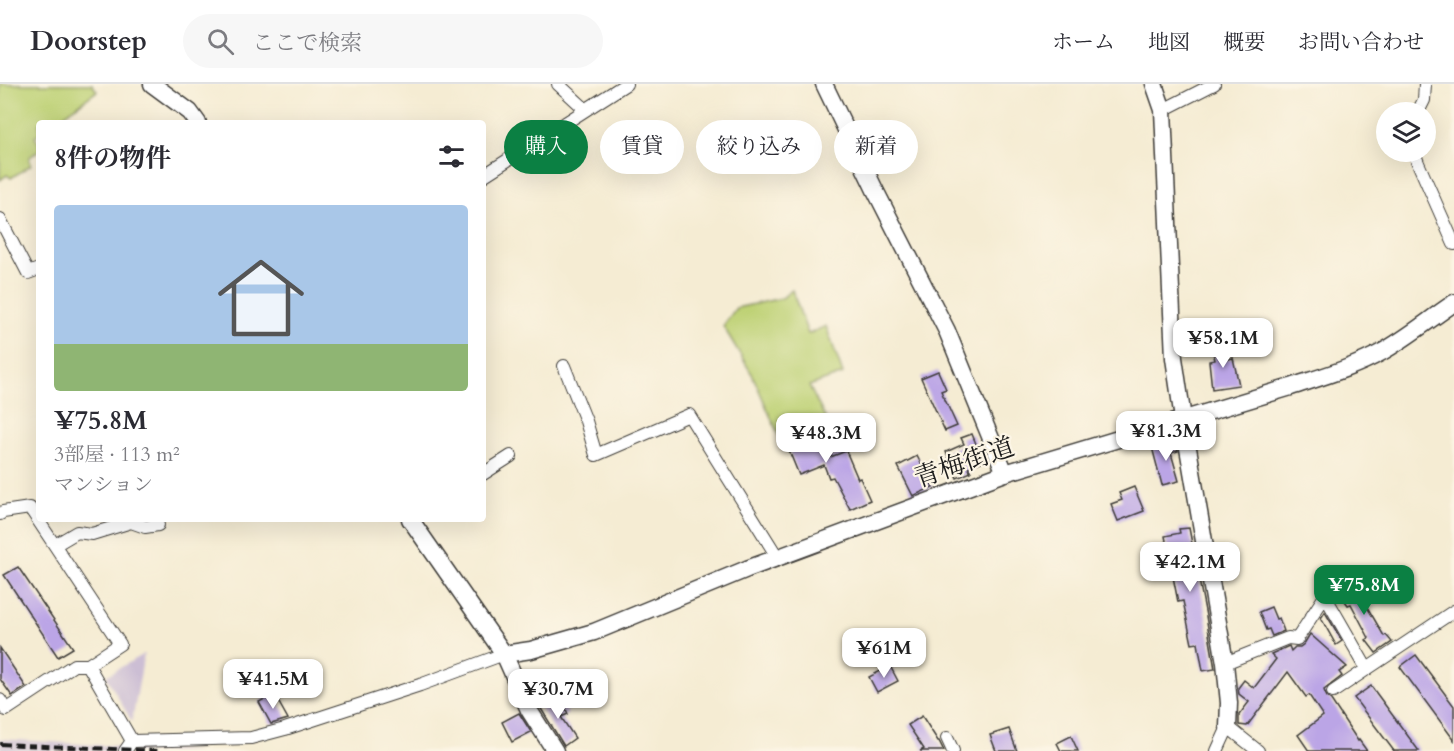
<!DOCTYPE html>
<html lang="ja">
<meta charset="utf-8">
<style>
body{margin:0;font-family:Cardo,"Noto Serif JP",serif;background:#f7f7f7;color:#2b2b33;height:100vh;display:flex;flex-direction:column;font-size:22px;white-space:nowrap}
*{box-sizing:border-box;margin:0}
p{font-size:20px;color:#7c7c81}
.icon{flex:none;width:33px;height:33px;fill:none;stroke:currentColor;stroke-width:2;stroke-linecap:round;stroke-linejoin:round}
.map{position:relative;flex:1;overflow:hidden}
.side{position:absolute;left:36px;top:36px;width:450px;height:402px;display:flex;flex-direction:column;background:#fff;border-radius:6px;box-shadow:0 6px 24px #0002}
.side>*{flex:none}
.hud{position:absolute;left:504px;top:36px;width:570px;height:54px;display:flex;gap:12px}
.tools{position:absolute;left:1376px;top:18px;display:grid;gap:12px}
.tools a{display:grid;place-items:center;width:60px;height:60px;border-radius:50%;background:#fff;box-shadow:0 6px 24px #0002;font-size:30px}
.price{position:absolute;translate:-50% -51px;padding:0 14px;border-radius:12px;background:#fff;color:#222;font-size:20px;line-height:39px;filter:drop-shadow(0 2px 3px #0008)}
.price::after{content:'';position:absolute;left:50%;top:36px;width:18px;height:14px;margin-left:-9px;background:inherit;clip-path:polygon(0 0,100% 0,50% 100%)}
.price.selected{background:#0b8043;color:#fff}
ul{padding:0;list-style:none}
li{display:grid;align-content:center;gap:12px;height:318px;padding:0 18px}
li+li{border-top:2px solid #e1e1e2}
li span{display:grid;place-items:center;height:186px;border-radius:6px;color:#555}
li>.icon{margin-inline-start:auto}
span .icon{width:108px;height:108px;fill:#fffc;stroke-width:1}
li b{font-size:26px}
h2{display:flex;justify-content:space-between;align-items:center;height:72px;padding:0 18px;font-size:26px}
.chip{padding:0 21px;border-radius:27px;background:#fff;box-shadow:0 6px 24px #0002;font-size:21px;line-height:54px}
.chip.selected{background:#0b8043;color:#fff}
header{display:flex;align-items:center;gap:36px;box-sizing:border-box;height:84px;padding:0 30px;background:#fff;border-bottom:2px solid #e1e1e2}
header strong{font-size:28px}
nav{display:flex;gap:33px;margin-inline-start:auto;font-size:21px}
.search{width:420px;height:54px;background:#f7f7f7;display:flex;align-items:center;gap:15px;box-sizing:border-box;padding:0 21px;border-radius:33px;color:#7c7c81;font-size:22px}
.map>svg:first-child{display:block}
.industrial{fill:#ccbed4}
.green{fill:#bed174;stroke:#6d7648;stroke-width:1.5}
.building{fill:#bba5e6}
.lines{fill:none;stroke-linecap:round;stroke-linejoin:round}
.street-casing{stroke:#3d3b37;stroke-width:14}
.secondary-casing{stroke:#3d3b37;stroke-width:19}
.street{stroke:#fff;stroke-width:12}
.secondary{stroke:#fff;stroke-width:16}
.rail{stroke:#1c1c1c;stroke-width:4;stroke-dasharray:9 4.5;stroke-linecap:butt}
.labels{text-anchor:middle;stroke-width:4.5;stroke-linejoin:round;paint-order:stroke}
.street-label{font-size:26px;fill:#1c1c1c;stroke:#fcf5e5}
</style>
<header>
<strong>Doorstep</strong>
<div class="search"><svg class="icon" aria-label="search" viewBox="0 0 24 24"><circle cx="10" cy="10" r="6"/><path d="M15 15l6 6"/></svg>ここで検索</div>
<nav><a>ホーム</a><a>地図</a><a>概要</a><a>お問い合わせ</a></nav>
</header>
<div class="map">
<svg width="1454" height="667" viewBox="0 0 1454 667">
<rect width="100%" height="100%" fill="#fcf5e5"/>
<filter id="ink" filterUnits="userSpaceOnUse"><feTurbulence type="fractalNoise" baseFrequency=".0167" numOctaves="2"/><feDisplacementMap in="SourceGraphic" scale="12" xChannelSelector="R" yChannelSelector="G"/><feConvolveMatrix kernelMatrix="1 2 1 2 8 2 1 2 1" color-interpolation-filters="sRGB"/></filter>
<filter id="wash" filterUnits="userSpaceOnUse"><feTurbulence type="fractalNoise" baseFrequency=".008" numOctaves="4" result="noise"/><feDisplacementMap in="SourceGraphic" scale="24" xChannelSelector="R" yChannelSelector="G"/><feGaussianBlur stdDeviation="1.35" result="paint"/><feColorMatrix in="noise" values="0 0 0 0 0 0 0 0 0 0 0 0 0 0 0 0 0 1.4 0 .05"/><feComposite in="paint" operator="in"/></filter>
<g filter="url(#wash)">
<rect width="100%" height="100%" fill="#f5ecd3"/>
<!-- industrial -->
<g class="industrial">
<path d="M144 570 132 638 106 592Z"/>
<path d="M0 655 202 667H0Z"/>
</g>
<!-- green -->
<g class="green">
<path d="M0 0H92L97 7 53 39H39V49L35 53 39 60V66L29 74 31 81 11 94 7 91 0 96Z"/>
<path d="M792 206 808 250 826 242 843 290 809 302 834 351 820 356 779 352 752 290 723 242 736 224 782 214Z"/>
</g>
<g id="blocks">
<!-- building -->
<g class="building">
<path d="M1225 260 1228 275 1233 274 1239 301 1212 305 1209 277 1215 276 1212 263Z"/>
<path d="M938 287 946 305 941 307 957 342 945 347 921 294Z"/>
<path d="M814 340 828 374 846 367 858 395 860 394 870 416 850 425 833 393 829 394 824 381 799 391 783 352Z"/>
<path d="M972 350 983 377 968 383 971 388 957 394 946 368 964 360 961 354Z"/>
<path d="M1176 357 1178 367 1171 369 1179 397 1162 401 1152 363Z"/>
<path d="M917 372 933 403 913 412 898 382Z"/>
<path d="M1134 403 1144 427 1118 437 1111 420 1122 416 1119 409Z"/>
<path d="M1189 444 1206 532 1215 585 1203 587 1198 559 1192 560 1183 517 1178 518 1165 452 1180 449 1179 445Z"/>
<path d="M18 483 73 564 58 573 4 491Z"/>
<path d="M1347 494 1359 509 1384 552 1386 551 1392 558 1376 569 1366 556 1369 554 1351 520 1348 521 1335 503Z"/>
<path d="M1271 523 1276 535 1279 534 1284 547 1272 552 1269 545 1266 546 1259 528Z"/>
<path d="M1325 528 1342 557 1336 561 1321 534Z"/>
<path d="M1310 550 1347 583 1339 588 1342 592 1324 606 1325 609 1327 613 1331 616 1358 657 1359 656 1367 667H1309L1298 651 1323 632 1309 611 1306 613 1288 588 1247 642 1239 641V631L1249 618 1239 610 1238 604 1244 596 1254 604 1276 575 1271 570 1289 562 1291 567 1295 563H1300L1304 560Z"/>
<path d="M0 564 26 603 12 612 0 595Z"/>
<path d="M1416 571 1454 622V656L1400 583Z"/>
<path d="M890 582 898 597 877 608 869 593Z"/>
<path d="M1371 602 1419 667H1394L1354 614Z"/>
<path d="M274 610 288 635 271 640 259 618Z"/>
<path d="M561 613 568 630 561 633 575 654 564 662 540 623Z"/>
<path d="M519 629 531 648 512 658 502 638Z"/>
<path d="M922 632 938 657H939L944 667H920L924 665 908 641Z"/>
<path d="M1009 645 1017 667H996L990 651Z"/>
<path d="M1071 652 1078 667H1061L1057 659Z"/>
</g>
</g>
</g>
<g filter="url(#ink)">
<use href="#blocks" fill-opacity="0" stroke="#3d3b37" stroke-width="1.5"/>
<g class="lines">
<defs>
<g id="street">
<path d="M558 0 585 25"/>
<path d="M1163 26 1214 0"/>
<path d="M1418 28 1424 16 1425 0"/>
<path d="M1414 68 1418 79 1454 160"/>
<path d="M483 92 626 0"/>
<path d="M0 135 28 189 39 185"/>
<path d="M564 282 586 337 596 371 689 331 778 474"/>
<path d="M483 390 511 372"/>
<path d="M0 430 3 428 30 424 120 560 88 581H74L6 626 0 616"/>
<path d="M55 461 77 448 92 450 131 438 145 443 158 441"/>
<path d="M1225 579 1288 554 1297 555 1325 512 1367 585 1333 608"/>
<path d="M88 581 132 657"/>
<path d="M1367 585 1454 527"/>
<path d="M947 654 953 667"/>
<path d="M132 657 251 654 285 645 420 601 504 570"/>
<path d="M125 667 132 657"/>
<path d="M1217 667 1228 643 1258 667"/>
</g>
<g id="secondary">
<path d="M152 0 190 28 198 39"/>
<path d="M824 0 875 106 947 247 1005 389"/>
<path d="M1154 0 1163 26 1174 274 1183 335 1225 579 1229 619 1228 643"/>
<path d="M410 435 504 570 529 626 555 667"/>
<path d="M504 570 531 566 594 548 747 485 1005 389 1291 303C1321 293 1353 284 1382 268 1407 254 1430 235 1454 219"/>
</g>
</defs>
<!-- street casing -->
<use href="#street" class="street-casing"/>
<!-- secondary casing -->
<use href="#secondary" class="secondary-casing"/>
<!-- street -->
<use href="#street" class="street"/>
<!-- secondary -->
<use href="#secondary" class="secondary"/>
<!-- rail -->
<path class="rail" d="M0 660 159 667"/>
</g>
</g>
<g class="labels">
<!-- street labels -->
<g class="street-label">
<text transform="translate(964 378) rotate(-19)" y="9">青梅街道</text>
</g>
</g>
</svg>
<div class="tools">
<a><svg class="icon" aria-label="layers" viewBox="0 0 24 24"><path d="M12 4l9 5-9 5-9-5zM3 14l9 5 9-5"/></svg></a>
</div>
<b class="price" style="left:1223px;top:285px">¥58.1M</b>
<b class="price" style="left:1166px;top:378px">¥81.3M</b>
<b class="price" style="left:826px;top:380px">¥48.3M</b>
<b class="price" style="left:1190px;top:509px">¥42.1M</b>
<b class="price selected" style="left:1364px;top:532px">¥75.8M</b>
<b class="price" style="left:884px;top:595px">¥61M</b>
<b class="price" style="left:273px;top:626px">¥41.5M</b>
<b class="price" style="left:558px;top:636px">¥30.7M</b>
<div class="hud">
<a class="chip selected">購入</a>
<a class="chip">賃貸</a>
<a class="chip">絞り込み</a>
<a class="chip">新着</a>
</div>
<section class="side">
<h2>8件の物件<svg class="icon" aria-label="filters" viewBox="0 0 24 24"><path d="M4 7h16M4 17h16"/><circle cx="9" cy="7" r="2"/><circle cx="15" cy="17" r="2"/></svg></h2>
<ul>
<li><span style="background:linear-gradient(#a9c7e8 75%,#8fb573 0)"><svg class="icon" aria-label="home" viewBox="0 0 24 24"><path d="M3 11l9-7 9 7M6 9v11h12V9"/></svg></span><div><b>¥75.8M</b><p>3部屋 · 113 m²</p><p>マンション</p></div></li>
</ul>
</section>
</div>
